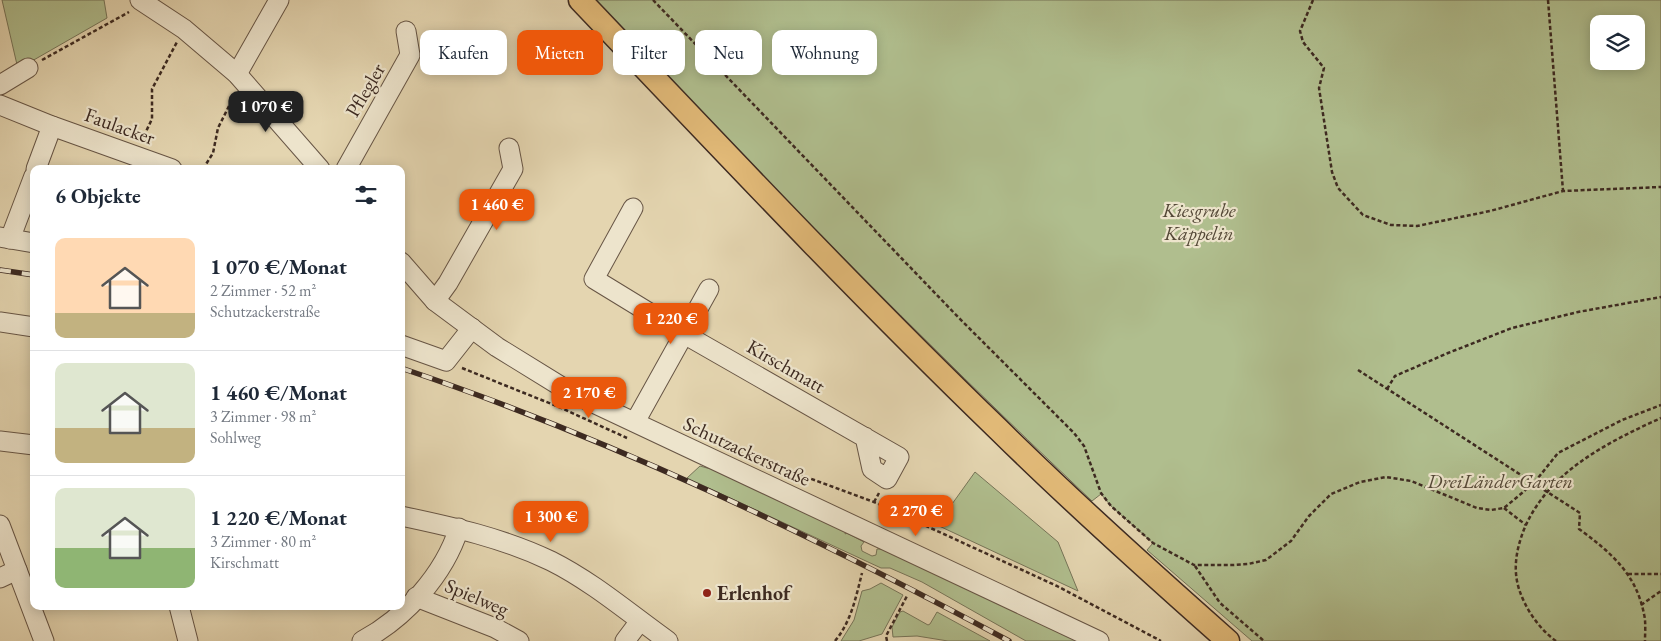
<!DOCTYPE html>
<html lang="de">
<meta charset="utf-8">
<style>
body{margin:0;font-family:"EB Garamond",serif;background:#f6f6f7;color:#1f2937;height:100vh;display:flex;flex-direction:column;font-size:19px;white-space:nowrap}
*{box-sizing:border-box;margin:0}
p{font-size:16px;color:#747a83}
.icon{flex:none;width:28px;height:28px;fill:none;stroke:currentColor;stroke-width:2;stroke-linecap:round;stroke-linejoin:round}
.map{position:relative;flex:1;overflow:hidden}
.details{position:absolute;left:30px;top:165px;width:375px;height:445px;display:flex;flex-direction:column;background:#fff;border-radius:10px;box-shadow:0 2px 12px #0003}
.details>*{flex:none}
.banner{position:absolute;left:420px;top:30px;width:475px;height:45px;display:flex;gap:10px}
.controls{position:absolute;left:1590px;top:15px;display:grid;gap:10px}
.controls a{display:grid;place-items:center;width:55px;height:55px;border-radius:10px;background:#fff;box-shadow:0 2px 12px #0003;font-size:25px}
.price{position:absolute;translate:-50% -42px;padding:0 11px;border-radius:10px;background:#ea580c;color:#fff;font-size:16px;line-height:32px;filter:drop-shadow(0 1px 2px #0008)}
.price::after{content:'';position:absolute;left:50%;top:30px;width:15px;height:11px;margin-left:-8px;background:inherit;clip-path:polygon(0 0,100% 0,50% 100%)}
.price.current{background:#222;color:#fff}
ul{padding:0;list-style:none}
li{display:flex;align-items:center;gap:15px;height:125px;padding:0 25px}
li+li{border-top:1px solid #e0e1e3}
li span{display:grid;place-items:center;flex:none;width:140px;height:100px;border-radius:10px;color:#555}
li>.icon{margin-inline-start:auto}
span .icon{width:60px;height:60px;fill:#fffc;stroke-width:1}
li b{font-size:21px}
h2{display:flex;justify-content:space-between;align-items:center;height:60px;padding:0 25px;font-size:21px}
.tag{padding:0 18px;border-radius:10px;background:#fff;box-shadow:0 2px 12px #0003;font-size:18px;line-height:45px}
.tag.current{background:#ea580c;color:#fff}
.map>svg:first-child{display:block}
.green{fill:#b0be8e;stroke:#767458;fill-rule:evenodd}
.lines{fill:none;stroke-linecap:round;stroke-linejoin:round}
.minor-casing{stroke:#675545;stroke-width:21}
.major-casing{stroke:#3d2a21;stroke-width:25}
.path{stroke:#3d2a21;stroke-width:2.5;stroke-dasharray:4 2.5;stroke-linecap:butt}
.minor{stroke:#ede4cc;stroke-width:19}
.major{stroke:#e2ba78;stroke-width:22}
.rail-casing{stroke:#3d2a21;stroke-width:5.5}
.rail{stroke:#ede4cc;stroke-width:4;stroke-dasharray:11;stroke-linecap:butt}
.poi-dot{fill:#8f2418;stroke:#ede4cc;stroke-width:2}
.labels{text-anchor:middle;stroke-width:4.5;stroke-linejoin:round;paint-order:stroke}
.street-label{font-size:20px;fill:#3d2a21;stroke:#ede4cc}
.park-label{font-size:20px;font-style:italic;fill:#544837;stroke:#ede4cc}
.poi-label{font-size:20px;font-weight:bold;fill:#3d2a21;stroke:#ede4cc;text-anchor:start}
</style>
<div class="map">
<svg width="1661" height="641" viewBox="0 0 1661 641">
<rect width="100%" height="100%" fill="#e4d5b0"/>
<filter id="stains"><feTurbulence type="fractalNoise" baseFrequency=".004" numOctaves="4"/><feColorMatrix values="0 0 0 0 .2 0 0 0 0 .09 0 0 0 0 .02 0 0 0 .5 -.17"/></filter>
<radialGradient id="worn" r=".72"><stop offset=".6" stop-color="#630" stop-opacity="0"/><stop offset="1" stop-color="#630" stop-opacity=".3"/></radialGradient>
<!-- green -->
<g class="green">
<path d="M2 0H104L107 18 18 69Z"/>
<path d="M590 0H1661V641H1252L1147 550 1153 543 1111 506 1101 494 1092 501C920 339 755 169 590 0ZM1599 24H1636V61H1599Z"/>
<path d="M700 466 707 468H712L846 530 845 534 847 533 864 542 861 546 862 551 872 556 876 555 877 549H883L1080 641H1026L922 582 890 568H881L687 478Z"/>
<path d="M975 472 1058 542 1078 591 937 525Z"/>
<path d="M881 583 903 595 882 634 859 641H841L854 620 862 591 870 589Z"/>
<path d="M903 611 928 625 930 624 937 612 990 641H948L917 636 893 637 892 627 900 612Z"/>
</g>
<g class="lines">
<defs>
<g id="minor">
<path d="M140 0 184 29 237 74 320 169"/>
<path d="M237 74 279 0"/>
<path d="M0 85 28 68"/>
<path d="M0 105 52 126 172 169"/>
<path d="M36 169 52 126"/>
<path d="M346 169 410 55 406 31"/>
<path d="M633 208 594 279 684 334 899 457 887 479 872 469 865 437"/>
<path d="M0 237 34 243"/>
<path d="M10 239 34 176"/>
<path d="M401 262 435 301 497 347 570 392 1099 641"/>
<path d="M435 301 448 283 513 169 509 148"/>
<path d="M0 322 34 327"/>
<path d="M401 345 446 361 472 328"/>
<path d="M635 422 709 289"/>
<path d="M0 441 34 445"/>
<path d="M401 516C453 527 503 538 551 561 593 582 630 614 668 641"/>
<path d="M0 525 44 641"/>
<path d="M0 578 17 570"/>
<path d="M416 597 495 628 519 641"/>
<path d="M179 606 188 641"/>
<path d="M362 641C405 618 444 575 459 528"/>
<path d="M625 641 640 621"/>
</g>
<path id="major" d="M580 0C718 145 855 291 999 430 1073 503 1150 572 1228 641"/>
</defs>
<!-- minor casing -->
<use href="#minor" class="minor-casing"/>
<!-- major casing -->
<use href="#major" class="major-casing"/>
<!-- path -->
<g class="path">
<path d="M653 0 959 318 1074 433 1084 446 1101 493 1111 506 1153 543 1194 565H1233L1248 564 1266 560 1291 541 1309 516 1331 494 1360 482 1386 477 1411 481 1477 508 1491 510 1504 508 1534 483 1558 453 1622 420 1661 405"/>
<path d="M1313 0 1300 31 1303 42 1324 68 1319 88 1332 172 1338 188 1363 215 1391 225 1417 226 1490 211 1563 191 1661 187"/>
<path d="M1548 0 1563 191"/>
<path d="M42 60 129 12"/>
<path d="M141 142 152 119V89L177 42"/>
<path d="M203 169 213 153 218 128 234 96"/>
<path d="M462 368 559 407 627 438"/>
<path d="M1358 370 1580 513 1579 529C1610 552 1636 573 1644 614 1646 622 1645 632 1645 641"/>
<path d="M1387 389 1395 376 1448 353 1512 328 1578 312 1661 297"/>
<path d="M738 452 874 502 1057 586 1161 641"/>
<path d="M874 502 879 493"/>
<path d="M1504 508 1526 525"/>
<path d="M883 522 887 509"/>
<path d="M1195 566 1220 603 1264 641"/>
<path d="M1628 574H1661"/>
<path d="M1641 605 1661 591"/>
<path d="M835 641C851 622 856 597 862 573"/>
<path d="M887 641 886 636 907 596"/>
<path d="M1556 641C1539 629 1525 608 1519 589 1513 570 1516 551 1523 532 1546 473 1606 443 1661 418"/>
</g>
<!-- minor -->
<use href="#minor" class="minor"/>
<!-- major -->
<use href="#major" class="major"/>
<defs>
<g id="rail">
<path d="M0 270 34 275"/>
<path d="M401 368C612 439 814 536 1009 641"/>
</g>
</defs>
<!-- rail casing -->
<use href="#rail" class="rail-casing"/>
<!-- rail -->
<use href="#rail" class="rail"/>
</g>
<!-- markers -->
<circle class="poi-dot" cx="707" cy="593" r="5"/>
<g class="labels">
<!-- street labels -->
<g class="street-label">
<text transform="translate(365 90) rotate(-60)" y="7">Pflegler</text>
<text transform="translate(120 126) rotate(20)" y="7">Faulacker</text>
<text transform="translate(786 366) rotate(30)" y="7">Kirschmatt</text>
<text transform="translate(747 451) rotate(25)" y="7">Schutzackerstraße</text>
<text transform="translate(477 597) rotate(23)" y="7">Spielweg</text>
</g>
<!-- park labels -->
<g class="park-label">
<text x="1199" y="217">Kiesgrube<tspan x="1199" dy="23">Käppelin</tspan></text>
<text x="1500" y="488">DreiLänderGarten</text>
</g>
<!-- poi labels -->
<g class="poi-label">
<text x="717" y="600">Erlenhof</text>
</g>
</g>
<rect width="100%" height="100%" filter="url(#stains)"/>
<rect width="100%" height="100%" fill="url(#worn)"/>
</svg>
<div class="controls">
<a><svg class="icon" aria-label="layers" viewBox="0 0 24 24"><path d="M12 4l9 5-9 5-9-5zM3 14l9 5 9-5"/></svg></a>
</div>
<b class="price current" style="left:266px;top:133px">1 070 €</b>
<b class="price" style="left:497px;top:231px">1 460 €</b>
<b class="price" style="left:671px;top:345px">1 220 €</b>
<b class="price" style="left:589px;top:419px">2 170 €</b>
<b class="price" style="left:916px;top:537px">2 270 €</b>
<b class="price" style="left:551px;top:543px">1 300 €</b>
<div class="banner">
<a class="tag">Kaufen</a>
<a class="tag current">Mieten</a>
<a class="tag">Filter</a>
<a class="tag">Neu</a>
<a class="tag">Wohnung</a>
</div>
<section class="details">
<h2>6 Objekte<svg class="icon" aria-label="filters" viewBox="0 0 24 24"><path d="M4 7h16M4 17h16"/><circle cx="9" cy="7" r="2"/><circle cx="15" cy="17" r="2"/></svg></h2>
<ul>
<li><span style="background:linear-gradient(#ffd9b3 75%,#c2b280 0)"><svg class="icon" aria-label="home" viewBox="0 0 24 24"><path d="M3 11l9-7 9 7M6 9v11h12V9"/></svg></span><div><b>1 070 €/Monat</b><p>2 Zimmer · 52 m²</p><p>Schutzackerstraße</p></div></li>
<li><span style="background:linear-gradient(#dfe7d0 65%,#c2b280 0)"><svg class="icon" aria-label="home" viewBox="0 0 24 24"><path d="M3 11l9-7 9 7M6 9v11h12V9"/></svg></span><div><b>1 460 €/Monat</b><p>3 Zimmer · 98 m²</p><p>Sohlweg</p></div></li>
<li><span style="background:linear-gradient(#dfe7d0 60%,#8fb573 0)"><svg class="icon" aria-label="home" viewBox="0 0 24 24"><path d="M3 11l9-7 9 7M6 9v11h12V9"/></svg></span><div><b>1 220 €/Monat</b><p>3 Zimmer · 80 m²</p><p>Kirschmatt</p></div></li>
</ul>
</section>
</div>
